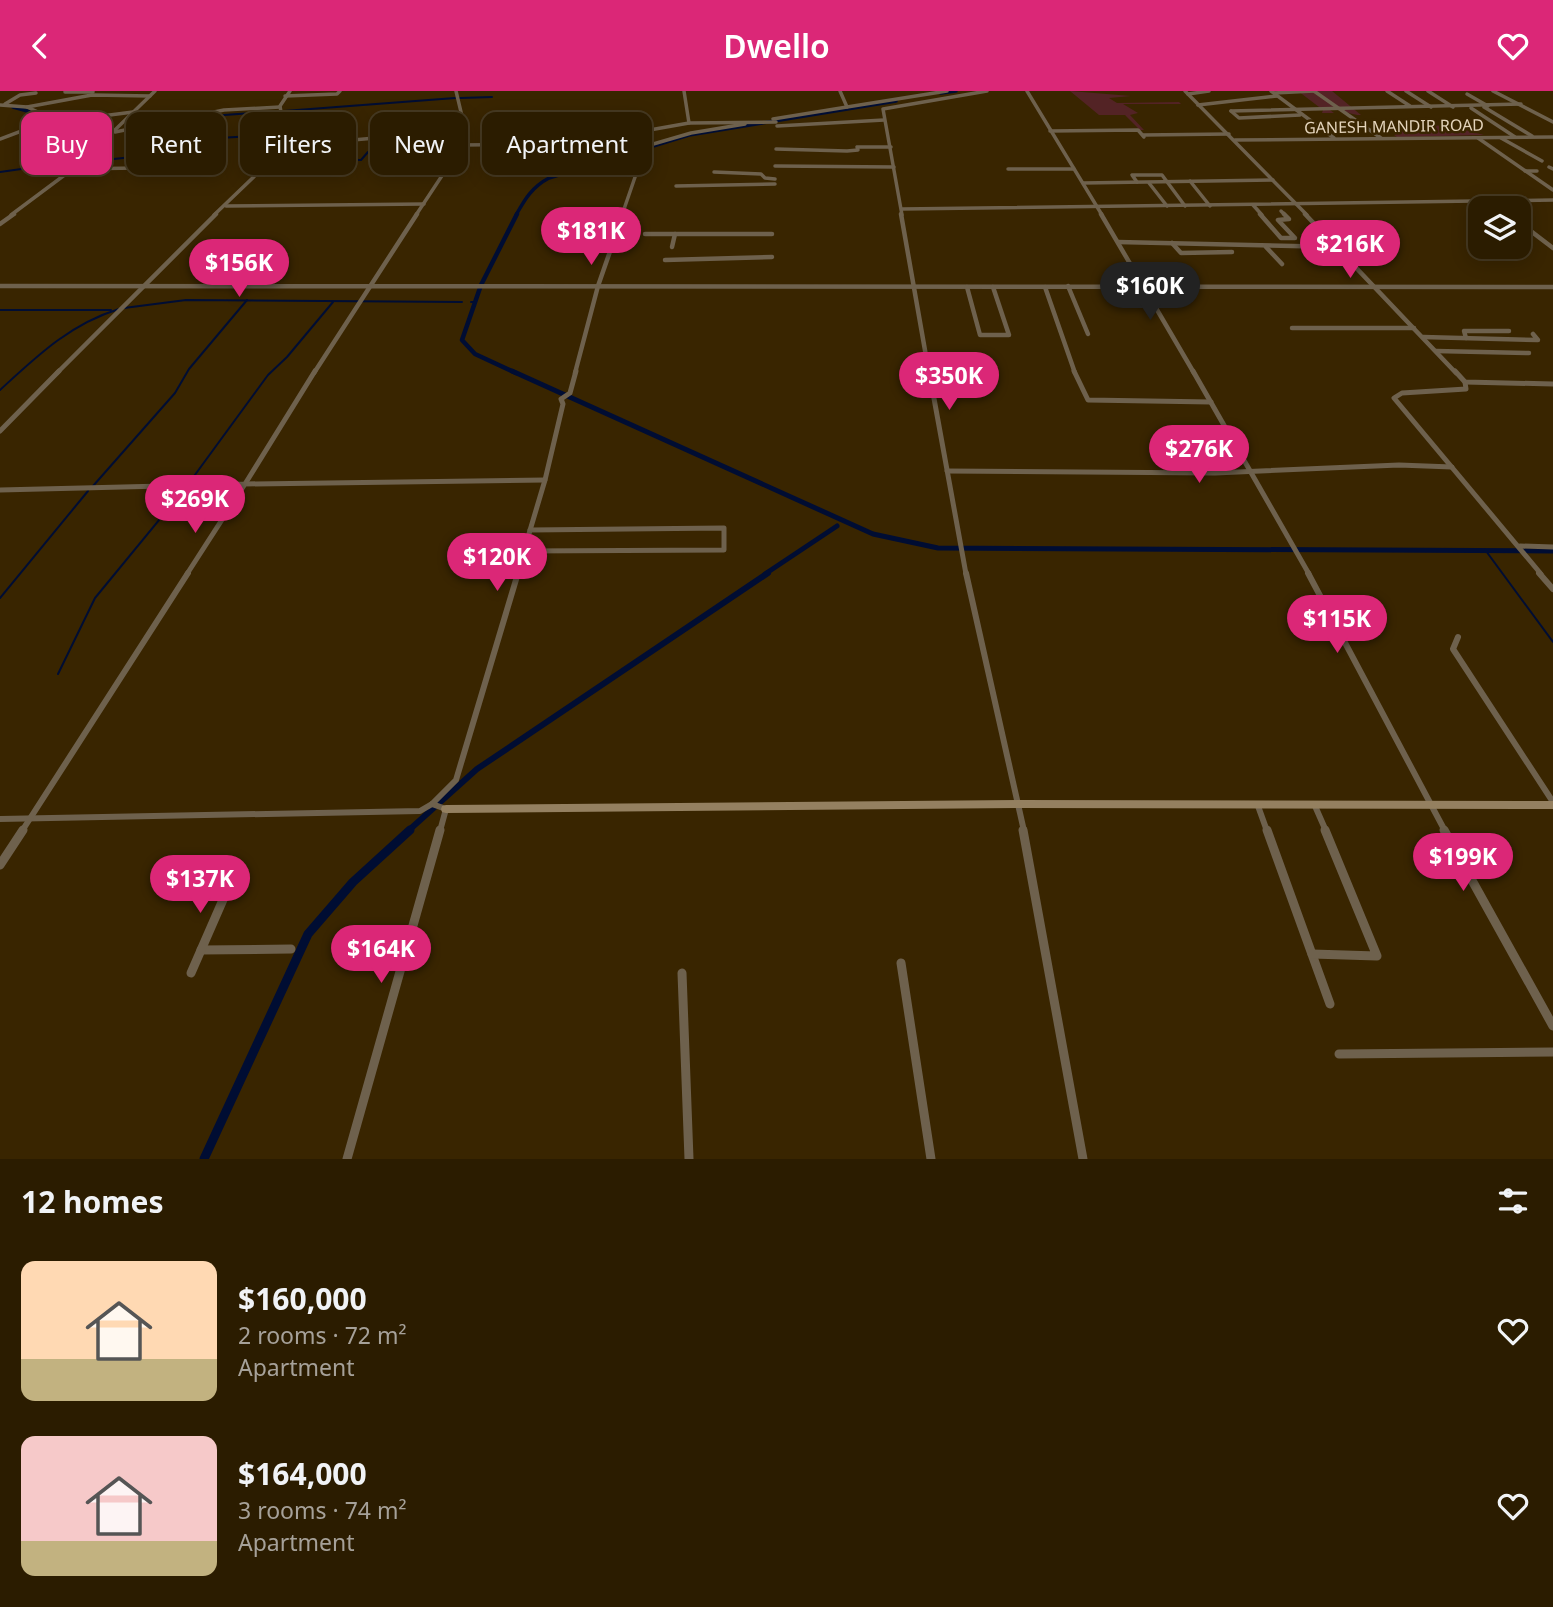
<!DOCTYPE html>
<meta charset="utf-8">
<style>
body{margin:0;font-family:"Noto Sans",sans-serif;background:#37290f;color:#f1f3f6;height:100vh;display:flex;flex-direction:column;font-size:26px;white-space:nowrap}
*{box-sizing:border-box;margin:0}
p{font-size:23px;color:#a6a199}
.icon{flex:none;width:38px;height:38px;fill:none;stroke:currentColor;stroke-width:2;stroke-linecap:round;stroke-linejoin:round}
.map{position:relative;height:1068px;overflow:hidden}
.sheet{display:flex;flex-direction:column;background:#2b1c00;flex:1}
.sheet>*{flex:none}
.banner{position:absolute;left:21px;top:21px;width:700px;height:63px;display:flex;gap:14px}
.controls{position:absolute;left:1468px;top:105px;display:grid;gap:14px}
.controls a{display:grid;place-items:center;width:63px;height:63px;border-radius:14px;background:#2b1c00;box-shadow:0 4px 18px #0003,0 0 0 2px #473a22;font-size:35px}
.price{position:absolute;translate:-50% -60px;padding:0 16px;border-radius:24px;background:#db2777;color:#fff;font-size:23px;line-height:46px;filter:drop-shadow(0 2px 4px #0008)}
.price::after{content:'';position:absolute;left:50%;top:42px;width:21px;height:16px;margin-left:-10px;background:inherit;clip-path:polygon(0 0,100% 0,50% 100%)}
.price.current{background:#222;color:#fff}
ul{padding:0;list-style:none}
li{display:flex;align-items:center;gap:21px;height:175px;padding:0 21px}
li span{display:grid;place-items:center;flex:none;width:196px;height:140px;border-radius:14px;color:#555}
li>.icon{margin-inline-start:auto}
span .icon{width:84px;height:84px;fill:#fffc;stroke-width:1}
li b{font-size:30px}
h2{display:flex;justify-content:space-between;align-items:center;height:84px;padding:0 21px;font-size:30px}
.pill{padding:0 24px;border-radius:14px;background:#2b1c00;box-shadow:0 4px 18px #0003,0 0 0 2px #473a22;font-size:24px;line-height:63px}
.pill.current{background:#db2777;color:#fff}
header{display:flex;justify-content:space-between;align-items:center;height:91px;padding:0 21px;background:#db2777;color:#fff;font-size:32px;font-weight:600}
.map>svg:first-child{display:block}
.green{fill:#532325}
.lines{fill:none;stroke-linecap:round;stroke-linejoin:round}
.stream{stroke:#000d33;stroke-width:2}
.canal-far4{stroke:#000d33;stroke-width:3.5}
.canal-far3{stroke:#000d33;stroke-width:4.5}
.canal-far2{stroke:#000d33;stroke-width:5}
.canal-far1{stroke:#000d33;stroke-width:6}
.canal{stroke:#000d33;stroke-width:9}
.street-far4{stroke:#6e614d;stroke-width:3.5}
.street-far3{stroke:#6e614d;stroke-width:4.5}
.street-far2{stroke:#6e614d;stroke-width:5}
.street-far1{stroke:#6e614d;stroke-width:6}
.street{stroke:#6e614d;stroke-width:9}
.secondary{fill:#948060;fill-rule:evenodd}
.labels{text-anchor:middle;stroke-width:5;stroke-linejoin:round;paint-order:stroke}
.far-street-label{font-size:16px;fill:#e4d4bb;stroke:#392500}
</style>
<header><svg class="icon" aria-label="back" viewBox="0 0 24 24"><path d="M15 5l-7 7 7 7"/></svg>Dwello<svg class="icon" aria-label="heart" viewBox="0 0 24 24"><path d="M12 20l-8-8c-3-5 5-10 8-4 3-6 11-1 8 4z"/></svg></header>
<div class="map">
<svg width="1553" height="1068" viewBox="0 0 1553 1068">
<rect width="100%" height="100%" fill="#392500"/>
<!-- green -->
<g class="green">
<path d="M1070 0 1131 5 1109 7 1117 12 1179 11 1181 13H1123L1138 22 1130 24 1144 39H1140L1125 24H1099Z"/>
<path d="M1298 0H1332L1361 24C1350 24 1341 17 1330 19L1334 22H1322L1323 19Z"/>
<path d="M1423 34 1450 35 1484 44 1397 46 1394 44 1407 38H1424Z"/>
</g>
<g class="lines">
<!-- stream -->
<g class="stream">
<path d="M460 7 492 6"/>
<path d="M284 20 455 7"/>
<path d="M196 26 279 20"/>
<path d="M283 68 361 69 368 61H455"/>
<path d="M85 71 190 60 202 48 253 45"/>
<path d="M0 81 64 72"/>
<path d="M471 211H474"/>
<path d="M124 217 186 209 462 211"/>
<path d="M0 219H111"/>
<path d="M0 299C37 265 70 233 119 218"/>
<path d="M189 392 268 284 287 266 333 211"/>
<path d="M93 395 175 302 189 278 247 209"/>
<path d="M1486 460 1553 551"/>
<path d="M0 507 88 400"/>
<path d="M58 583 95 507 187 395"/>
</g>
<!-- canal-far4 -->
<g class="canal-far4">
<path d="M941 2 956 0"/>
<path d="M13 16 31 21 35 25 32 31 21 39"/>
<path d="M516 124C525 108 532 96 549 87L689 44 896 10"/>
</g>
<!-- canal-far3 -->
<path class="canal-far3" d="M516 282 475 263 462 249 481 194 517 123"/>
<!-- canal-far2 -->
<g class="canal-far2">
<path d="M512 280 873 443 938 457 1553 460"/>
<path d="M765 483 837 435"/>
</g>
<!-- canal-far1 -->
<path class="canal-far1" d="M408 740 477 678 768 482"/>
<!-- canal -->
<path class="canal" d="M204 1068 308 843 353 791 410 739"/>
<!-- street-far4 -->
<g class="street-far4">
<path d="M684 0 689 32"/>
<path d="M1027 0 1102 124"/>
<path d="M1185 0 1307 124"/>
<path d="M1271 0 1334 47"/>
<path d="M1314 0 1381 47"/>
<path d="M1387 0 1410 15"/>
<path d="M1406 0 1431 16"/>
<path d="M1428 0 1453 16"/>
<path d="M1493 0 1553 31"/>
<path d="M65 1H93"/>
<path d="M1274 2 1314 0"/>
<path d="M1188 3 1209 0"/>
<path d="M1467 3 1488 15"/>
<path d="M285 5 337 3 340 0"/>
<path d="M5 13 20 4 36 2"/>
<path d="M0 14 27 16 38 21 39 33"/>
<path d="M1198 14 1277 5"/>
<path d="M27 16 92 4 150 5"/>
<path d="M847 16 947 0"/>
<path d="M1484 16 1532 45"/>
<path d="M1471 17 1515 46"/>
<path d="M1231 20 1521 13"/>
<path d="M1231 20 1239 27 1300 24"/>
<path d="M773 28 847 16 840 0"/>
<path d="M777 35 884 29"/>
<path d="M1050 40 1138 39 1144 46"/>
<path d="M115 41 224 19 280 16"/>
<path d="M1143 44 1229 43"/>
<path d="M1478 47 1553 99"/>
<path d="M1501 47 1542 70"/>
<path d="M0 48 40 33 133 21"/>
<path d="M1235 49 1553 46"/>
<path d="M461 54 553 53"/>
<path d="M287 55 375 47"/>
<path d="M373 55 461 54"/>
<path d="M643 56 691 42 745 33"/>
<path d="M776 58 847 60 858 59 857 56H891"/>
<path d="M775 75 894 76"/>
<path d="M1549 76 1553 78"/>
<path d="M73 78 137 77"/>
<path d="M1008 78H1074"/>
<path d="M1525 80H1537"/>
<path d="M714 81 761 83 765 87 775 88"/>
<path d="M1190 90 1210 115"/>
<path d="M1137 91 1132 84H1162L1185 115"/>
<path d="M1083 92 1273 89"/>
<path d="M1149 92 1167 115"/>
<path d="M676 95 775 93"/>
<path d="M1253 114 1262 124"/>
<path d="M226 115 424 113"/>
<path d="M902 118 1553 109"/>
<path d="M1281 120 1285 124"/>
<path d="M11 124 82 71 155 0"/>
<path d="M214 124 288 53H250L281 21 280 15 290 0"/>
<path d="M416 124 455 65 466 42 456 0"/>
<path d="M622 124 644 60V40L689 32 776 31"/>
<path d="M902 124 883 18 987 0"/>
</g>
<!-- street-far3 -->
<g class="street-far3">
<path d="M901 123 929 282"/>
<path d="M1101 123 1194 282"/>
<path d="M1260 123 1281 147H1295L1278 129 1289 128 1284 123"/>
<path d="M1305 123 1456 282"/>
<path d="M1519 131 1553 157"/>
<path d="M0 133 14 123"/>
<path d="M645 143H772"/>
<path d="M1118 151 1337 156"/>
<path d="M1172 152 1181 162 1232 161"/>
<path d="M672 156 675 143"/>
<path d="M1266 156 1282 173"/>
<path d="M665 169 772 166"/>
<path d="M0 195 1553 196"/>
<path d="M1068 195 1088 243"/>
<path d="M967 196 980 244H1009L993 196"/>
<path d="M1045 196 1075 282"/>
<path d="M1292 237H1414"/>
<path d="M1423 246 1538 249 1533 243"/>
<path d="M1466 247 1464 240H1509"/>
<path d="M1436 260 1529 262"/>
<path d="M57 282 216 123"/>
<path d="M314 282 417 123"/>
<path d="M575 282 598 195 623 123"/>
</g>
<!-- street-far2 -->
<g class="street-far2">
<path d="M929 280 966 483"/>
<path d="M1074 280 1088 309 1211 311"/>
<path d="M1193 280 1309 483"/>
<path d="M1455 280 1465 291 1553 293"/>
<path d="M1465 291 1466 298 1402 302 1394 307 1541 483"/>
<path d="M0 340 59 280"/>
<path d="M947 380 1215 382 1399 374 1452 376"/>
<path d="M0 399 245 393 315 280"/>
<path d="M1520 455 1553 456"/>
<path d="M523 460 724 459V437L530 439"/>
<path d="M187 483 245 393 545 389"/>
<path d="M517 483 545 389 563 313 561 308 570 302 576 280"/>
</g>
<!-- street-far1 -->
<g class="street-far1">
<path d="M966 482 1024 740"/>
<path d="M1308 482 1445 740"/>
<path d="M1539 482 1553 498"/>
<path d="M1458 546 1453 558 1553 711"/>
<path d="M432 713 446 718 440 740"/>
<path d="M1258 715 1267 740"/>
<path d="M1315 715 1326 740"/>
<path d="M0 728 420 720 432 713 456 689 518 482"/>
<path d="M22 740 188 482"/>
</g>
<!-- street -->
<g class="street">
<path d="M1023 739 1083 1068"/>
<path d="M1267 739 1330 913"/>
<path d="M1444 739 1553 935"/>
<path d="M0 774 23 739"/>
<path d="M201 859 291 858"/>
<path d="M1312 863 1377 865 1325 739"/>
<path d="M901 872 931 1068"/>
<path d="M191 882 236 779"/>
<path d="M682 882 689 1068"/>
<path d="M1339 963 1553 961"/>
<path d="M347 1068 440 739"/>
</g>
<!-- secondary -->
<path class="secondary" d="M1017 709 1553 710V718L1017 717 446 722 442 721 441 718 442 715 446 714Z"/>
</g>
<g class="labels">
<!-- far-street labels -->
<g class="far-street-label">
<text transform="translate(1394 35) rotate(-1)" y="6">GANESH MANDIR ROAD</text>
</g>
</g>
</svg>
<div class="controls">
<a><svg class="icon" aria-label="layers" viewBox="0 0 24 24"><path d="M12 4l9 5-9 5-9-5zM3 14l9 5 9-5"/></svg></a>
</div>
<b class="price" style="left:591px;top:176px">$181K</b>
<b class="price" style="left:1350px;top:189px">$216K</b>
<b class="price" style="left:239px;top:208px">$156K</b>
<b class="price current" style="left:1150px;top:231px">$160K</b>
<b class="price" style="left:949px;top:321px">$350K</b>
<b class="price" style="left:1199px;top:394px">$276K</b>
<b class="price" style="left:195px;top:444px">$269K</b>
<b class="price" style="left:497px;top:502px">$120K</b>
<b class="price" style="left:1337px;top:564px">$115K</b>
<b class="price" style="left:1463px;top:802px">$199K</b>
<b class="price" style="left:200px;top:824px">$137K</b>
<b class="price" style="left:381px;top:894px">$164K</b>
<div class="banner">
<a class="pill current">Buy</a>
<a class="pill">Rent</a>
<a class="pill">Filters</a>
<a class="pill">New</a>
<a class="pill">Apartment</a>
</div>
</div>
<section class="sheet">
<h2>12 homes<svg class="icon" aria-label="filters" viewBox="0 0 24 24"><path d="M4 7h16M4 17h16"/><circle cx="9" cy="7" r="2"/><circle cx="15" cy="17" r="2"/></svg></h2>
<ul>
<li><span style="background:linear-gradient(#ffd9b3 70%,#c2b280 0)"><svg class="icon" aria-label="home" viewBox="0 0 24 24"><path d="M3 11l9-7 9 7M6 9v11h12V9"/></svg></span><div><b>$160,000</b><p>2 rooms · 72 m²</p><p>Apartment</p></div><svg class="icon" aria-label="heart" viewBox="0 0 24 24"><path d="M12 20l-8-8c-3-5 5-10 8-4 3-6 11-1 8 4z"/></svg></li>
<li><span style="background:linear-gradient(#f6c9c9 75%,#c2b280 0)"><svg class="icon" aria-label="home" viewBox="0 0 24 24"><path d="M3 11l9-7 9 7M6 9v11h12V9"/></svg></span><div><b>$164,000</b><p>3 rooms · 74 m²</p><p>Apartment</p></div><svg class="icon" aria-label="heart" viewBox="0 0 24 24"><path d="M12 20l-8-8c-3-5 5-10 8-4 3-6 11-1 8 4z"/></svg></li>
</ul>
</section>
